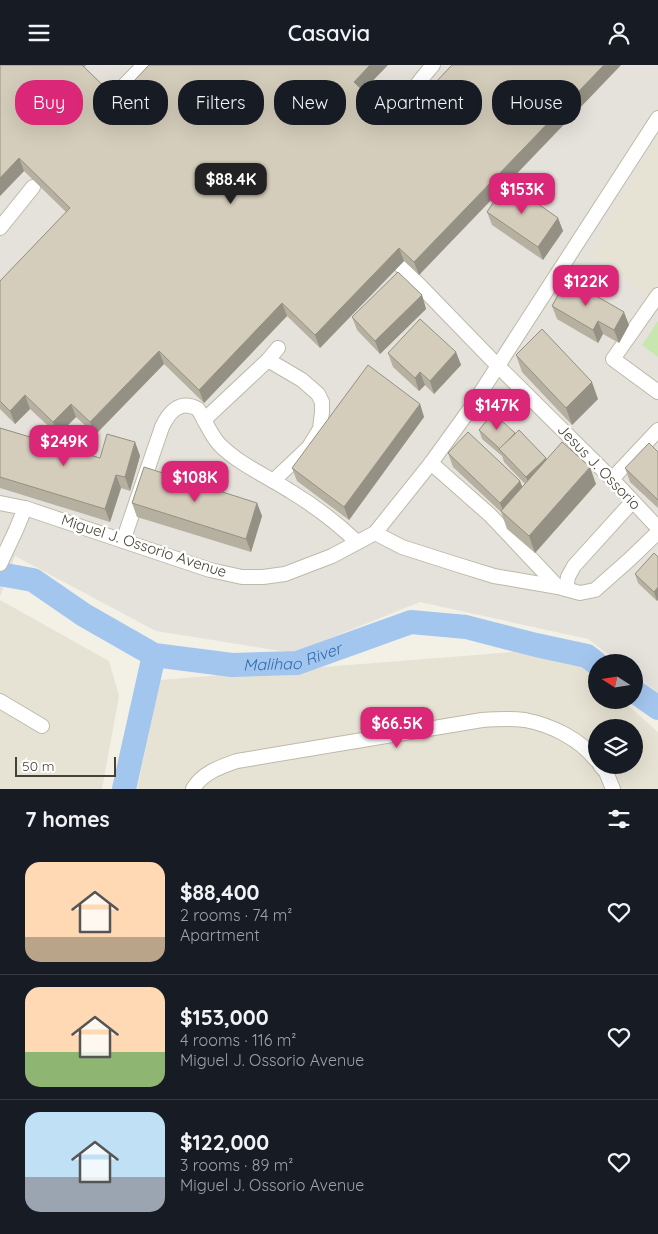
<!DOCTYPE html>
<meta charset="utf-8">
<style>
body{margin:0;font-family:Quicksand,sans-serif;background:#20242c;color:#f1f3f6;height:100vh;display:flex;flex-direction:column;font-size:19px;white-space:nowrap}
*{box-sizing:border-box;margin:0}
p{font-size:16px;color:#9ea1a6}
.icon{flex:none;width:28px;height:28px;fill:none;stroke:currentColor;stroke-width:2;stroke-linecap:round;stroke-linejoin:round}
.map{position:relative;height:724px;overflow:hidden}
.details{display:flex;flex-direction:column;background:#171b24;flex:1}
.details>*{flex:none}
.banner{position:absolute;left:15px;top:15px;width:629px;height:45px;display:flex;gap:10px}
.needle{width:32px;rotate:282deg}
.tools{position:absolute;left:588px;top:589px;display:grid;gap:10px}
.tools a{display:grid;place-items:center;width:55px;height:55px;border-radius:50%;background:#171b24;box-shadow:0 5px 20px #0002;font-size:25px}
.scale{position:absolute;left:15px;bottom:12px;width:101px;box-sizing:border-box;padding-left:5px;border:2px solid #454135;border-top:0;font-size:14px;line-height:18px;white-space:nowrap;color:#454135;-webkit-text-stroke:4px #fff;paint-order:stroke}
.price{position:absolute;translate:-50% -42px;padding:0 11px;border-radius:10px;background:#db2777;color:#fff;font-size:16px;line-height:32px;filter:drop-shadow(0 1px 2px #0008)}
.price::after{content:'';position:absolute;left:50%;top:30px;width:15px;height:11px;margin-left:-8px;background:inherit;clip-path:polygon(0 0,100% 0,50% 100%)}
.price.on{background:#222;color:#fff}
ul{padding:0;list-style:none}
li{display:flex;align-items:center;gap:15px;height:125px;padding:0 25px}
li+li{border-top:1px solid #363941}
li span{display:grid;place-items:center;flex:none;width:140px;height:100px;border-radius:15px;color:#555}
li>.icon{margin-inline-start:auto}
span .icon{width:60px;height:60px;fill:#fffc;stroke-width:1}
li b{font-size:21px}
h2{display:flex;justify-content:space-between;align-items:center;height:60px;padding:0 25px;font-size:21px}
.chip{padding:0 18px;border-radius:20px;background:#171b24;box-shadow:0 5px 20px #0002;font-size:18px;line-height:45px}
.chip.on{background:#db2777;color:#fff}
header{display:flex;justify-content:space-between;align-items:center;height:65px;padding:0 25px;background:#171b24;font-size:22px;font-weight:600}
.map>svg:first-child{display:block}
.residential{fill:#e7e3d4;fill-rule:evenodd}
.industrial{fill:#e5e2db}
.green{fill:#c7e7af}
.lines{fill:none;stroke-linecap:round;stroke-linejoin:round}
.river{stroke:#a3c6ef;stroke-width:24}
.minor-casing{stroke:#beb9a9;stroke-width:16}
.minor{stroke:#fff;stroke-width:14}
.wall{fill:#b6b0a1}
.shaded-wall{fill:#949083}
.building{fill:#d4cdbb;stroke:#949083}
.labels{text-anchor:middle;stroke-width:5;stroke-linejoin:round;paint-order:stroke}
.street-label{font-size:15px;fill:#454135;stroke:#fff}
.water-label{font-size:16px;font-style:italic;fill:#306aaf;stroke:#fff}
</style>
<header><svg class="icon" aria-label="menu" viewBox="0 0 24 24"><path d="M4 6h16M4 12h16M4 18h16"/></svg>Casavia<svg class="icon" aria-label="person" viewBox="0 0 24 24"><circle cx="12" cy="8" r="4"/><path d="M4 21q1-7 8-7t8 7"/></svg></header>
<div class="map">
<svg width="658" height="724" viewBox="0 0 658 724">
<rect width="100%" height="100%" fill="#f3f0e6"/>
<!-- residential -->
<g class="residential">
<path d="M658 28V219L650 231 590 189Z"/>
<path d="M0 535 109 596 119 631 102 724H0Z"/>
<path d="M525 586 578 595 596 611V635H622L658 667V724H137L160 615ZM596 662H634V700H596Z"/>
</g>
<!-- industrial -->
<path class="industrial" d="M0 0H658V69L590 189 650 231 658 219V628L634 609V598L618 597 588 574 420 537 293 588 156 566 15 491 0 532Z"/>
<!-- green -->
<path class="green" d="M658 256V292L642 280Z"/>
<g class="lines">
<!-- river -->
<g class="river">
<path id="s1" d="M0 509 33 515 84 550 154 590 232 600 297 598 411 557 466 562 536 580 587 591 596 598"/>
<path d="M634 626 658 643"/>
<path d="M124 724 154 590"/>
</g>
<defs>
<g id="minor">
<path d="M110 35 144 0"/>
<path d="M403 63C406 55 407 48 408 40 412 23 423 12 433 0"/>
<path d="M0 163 33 122"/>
<path d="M400 200 497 300 612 414 658 463"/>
<path d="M658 230 613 294 658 327"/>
<path d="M268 295 302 315 318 329 322 337V347L320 364 309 382 273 416"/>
<path d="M204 355 268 295 278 283"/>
<path d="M431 398 490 450 558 522"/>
<path d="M612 414 658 365"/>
<path d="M0 438 25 443"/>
<path d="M375 468 402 482 452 498 494 511 558 522 580 528 595 525 629 495 658 467"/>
<path d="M123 476 162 362C169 347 180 334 198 344 205 355 211 371 220 380 240 400 267 411 290 426 315 441 336 457 357 477"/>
<path d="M0 499 16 465 25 443 180 495 210 505 242 512H263L285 509 332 491 375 468 431 398 470 344 658 53"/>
<path d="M566 524 568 512 574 501 632 437"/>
<path d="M0 636 42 661"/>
<path d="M600 700 606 707 613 724"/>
<path d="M193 724C202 708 220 702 237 696L482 655C496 654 511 653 525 655 551 660 580 674 596 695"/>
</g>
</defs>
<!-- minor casing -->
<use href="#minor" class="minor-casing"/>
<!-- minor -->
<use href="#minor" class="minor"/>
</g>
<!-- wall -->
<g class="wall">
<path d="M0 0H87L84 2 117 34 388 0 363 25 397 58 452 0H621L508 118 558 153 563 166 543 195 492 160 487 147 504 121 419 210 404 196 320 283 287 251 204 338 164 299 95 370 76 352 58 370 30 344 15 359 0 344V216L66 147 24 106 0 131Z"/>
<path d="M422 230 426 244 380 289 357 265 352 252Z"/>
<path d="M552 241 629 260 619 278 603 269 598 278 557 254Z"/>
<path d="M456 287 461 300 434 329 425 320 419 326 393 302 388 288Z"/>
<path d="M516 290 598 334 572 360 522 307Z"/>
<path d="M420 339 424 352 349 455 297 416 292 403Z"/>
<path d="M0 363 100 393 135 377 140 391 130 426 121 423 110 457 0 423Z"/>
<path d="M479 365 515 368 546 393 547 394 596 419 535 488 507 464 501 447 453 402 448 388 520 416 522 422 525 419 504 397 502 391 482 374Z"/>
<path d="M658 387V443L630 417 625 403Z"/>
<path d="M132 438H257L262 451 251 487 137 452Z"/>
<path d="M654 488 657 536 638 518 635 509Z"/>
</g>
<!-- shaded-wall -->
<g class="shaded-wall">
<path d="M370 0H388L359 30 354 17Z"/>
<path d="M604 0H621L419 210 414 197Z"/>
<path d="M19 93 24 106 0 131V113Z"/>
<path d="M558 153 563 166 543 195 538 182Z"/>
<path d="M399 183 404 196 320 283 315 270Z"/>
<path d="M422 230 426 244 380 289 375 276Z"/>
<path d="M282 238 287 251 204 338 199 325Z"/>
<path d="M624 247 629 260 619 278 614 265Z"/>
<path d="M598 256 603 269 598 278 593 265Z"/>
<path d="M159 286 164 299 95 370 90 357Z"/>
<path d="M456 287 461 300 434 329 430 316Z"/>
<path d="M420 307 425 320 419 326 415 313Z"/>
<path d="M592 317 598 334 572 360 566 343Z"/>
<path d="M25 330 30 344 15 359 10 346Z"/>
<path d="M71 339 76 352 58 370 53 357Z"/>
<path d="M420 339 424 352 349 455 344 442Z"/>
<path d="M135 377 140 391 130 426 125 412Z"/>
<path d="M546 393 551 406 531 425 526 412Z"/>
<path d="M590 402 596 419 535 488 529 471Z"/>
<path d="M116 410 121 423 110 457 105 444Z"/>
<path d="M520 416 525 429 505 451 500 438Z"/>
<path d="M257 438 262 451 251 487 246 474Z"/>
<path d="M658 522V535L657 536 654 527Z"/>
</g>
<!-- building -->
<g class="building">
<path d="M0 0H82L117 34 149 0H370L354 17 397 58 452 0H604L414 197 399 183 315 270 282 238 199 325 159 286 90 357 71 339 53 357 25 330 10 346 0 336V216L70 143 19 93 0 113Z"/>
<path d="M507 117 558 153 538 182 487 147Z"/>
<path d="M398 207 422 230 375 276 352 252Z"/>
<path d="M567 214 624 247 614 265 598 256 593 265 552 241Z"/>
<path d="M420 254 456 287 430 316 420 307 415 313 388 288Z"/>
<path d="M542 264 592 317 566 343 516 290Z"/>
<path d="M368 300 420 339 344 442 292 403Z"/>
<path d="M493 348 515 368 500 384 479 365Z"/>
<path d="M0 363 100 393 107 369 135 377 125 412 116 410 105 444 0 412Z"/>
<path d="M519 365 546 393 526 412 499 384Z"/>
<path d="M468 367 520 416 500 438 448 388Z"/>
<path d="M562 377 590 402 529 471 501 446Z"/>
<path d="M649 378 658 387V435L625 403Z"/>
<path d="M144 402 257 438 246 474 132 438Z"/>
<path d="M654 488 658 492V522L654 527 635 509Z"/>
</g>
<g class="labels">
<!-- street labels -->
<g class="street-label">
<text transform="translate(599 402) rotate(46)" y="5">Jesus J. Ossorio</text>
<text transform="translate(144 481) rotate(18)" y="5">Miguel J. Ossorio Avenue</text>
</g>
<!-- water labels -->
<g class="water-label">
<text dy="6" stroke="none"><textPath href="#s1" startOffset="316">Malihao River</textPath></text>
</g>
</g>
</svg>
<div class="tools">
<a><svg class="needle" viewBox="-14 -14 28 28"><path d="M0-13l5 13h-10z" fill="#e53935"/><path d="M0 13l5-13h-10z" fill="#9ea1a6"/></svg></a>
<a><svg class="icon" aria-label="layers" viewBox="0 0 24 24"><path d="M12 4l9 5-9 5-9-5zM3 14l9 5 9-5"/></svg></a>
</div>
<div class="scale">50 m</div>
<b class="price on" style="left:231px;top:140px">$88.4K</b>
<b class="price" style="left:522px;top:150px">$153K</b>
<b class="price" style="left:586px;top:242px">$122K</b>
<b class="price" style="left:497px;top:366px">$147K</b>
<b class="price" style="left:64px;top:402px">$249K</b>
<b class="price" style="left:195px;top:438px">$108K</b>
<b class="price" style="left:397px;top:684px">$66.5K</b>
<div class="banner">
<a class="chip on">Buy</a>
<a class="chip">Rent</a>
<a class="chip">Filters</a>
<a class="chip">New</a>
<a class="chip">Apartment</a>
<a class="chip">House</a>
</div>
</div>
<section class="details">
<h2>7 homes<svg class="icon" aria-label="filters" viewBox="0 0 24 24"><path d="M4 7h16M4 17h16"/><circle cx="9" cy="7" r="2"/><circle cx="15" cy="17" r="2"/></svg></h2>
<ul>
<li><span style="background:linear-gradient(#ffd9b3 75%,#b9a48a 0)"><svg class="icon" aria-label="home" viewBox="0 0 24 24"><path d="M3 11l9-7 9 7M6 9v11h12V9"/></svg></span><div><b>$88,400</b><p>2 rooms · 74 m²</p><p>Apartment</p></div><svg class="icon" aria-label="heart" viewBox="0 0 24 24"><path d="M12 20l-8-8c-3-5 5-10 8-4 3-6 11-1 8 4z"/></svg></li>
<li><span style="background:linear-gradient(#ffd9b3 65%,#8fb573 0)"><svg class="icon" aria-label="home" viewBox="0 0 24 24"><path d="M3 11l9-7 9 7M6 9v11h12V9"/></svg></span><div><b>$153,000</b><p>4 rooms · 116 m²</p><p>Miguel J. Ossorio Avenue</p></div><svg class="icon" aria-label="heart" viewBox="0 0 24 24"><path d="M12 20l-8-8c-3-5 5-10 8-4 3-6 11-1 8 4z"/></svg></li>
<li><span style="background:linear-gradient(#bfe0f5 65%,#9aa5b1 0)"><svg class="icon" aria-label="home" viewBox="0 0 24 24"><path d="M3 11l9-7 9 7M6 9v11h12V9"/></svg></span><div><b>$122,000</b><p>3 rooms · 89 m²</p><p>Miguel J. Ossorio Avenue</p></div><svg class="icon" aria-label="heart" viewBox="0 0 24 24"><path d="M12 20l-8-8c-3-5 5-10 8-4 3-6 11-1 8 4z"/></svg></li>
</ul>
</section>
